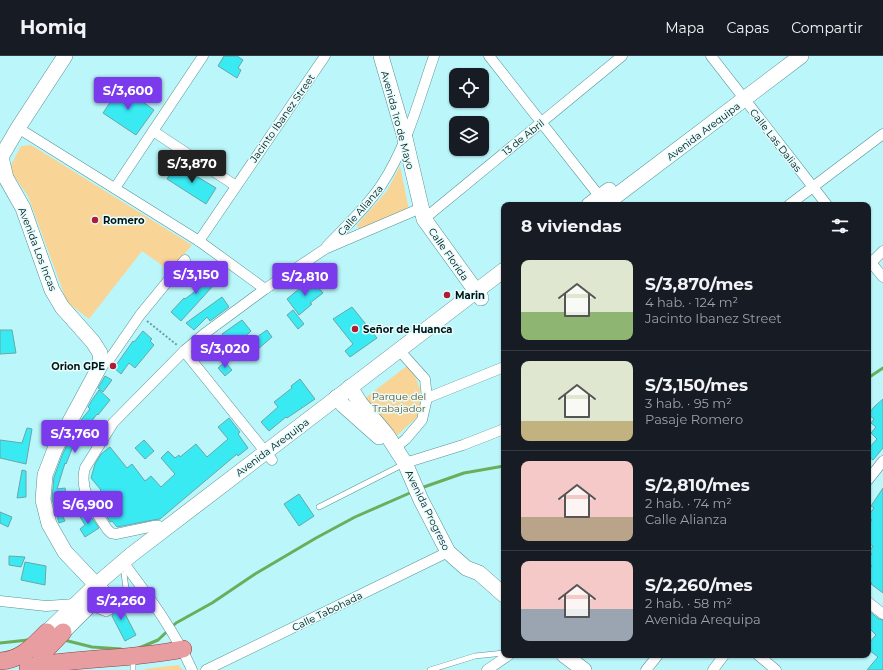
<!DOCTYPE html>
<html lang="es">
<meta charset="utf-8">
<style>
body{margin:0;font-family:Montserrat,sans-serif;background:#20242c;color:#f1f3f6;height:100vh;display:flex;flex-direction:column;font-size:15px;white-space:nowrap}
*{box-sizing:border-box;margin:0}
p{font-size:13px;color:#9ea1a6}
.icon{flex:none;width:22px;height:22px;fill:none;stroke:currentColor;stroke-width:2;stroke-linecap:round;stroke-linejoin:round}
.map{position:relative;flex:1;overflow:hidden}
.drawer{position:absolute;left:501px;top:146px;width:370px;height:456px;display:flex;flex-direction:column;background:#171b24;border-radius:8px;box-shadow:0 1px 3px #0004}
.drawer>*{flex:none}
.buttons{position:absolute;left:449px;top:12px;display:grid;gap:8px}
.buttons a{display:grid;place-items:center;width:40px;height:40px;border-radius:8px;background:#171b24;box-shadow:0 1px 3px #0004;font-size:20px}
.price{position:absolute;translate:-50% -34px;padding:0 9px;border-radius:4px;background:#7c3aed;color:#fff;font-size:13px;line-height:26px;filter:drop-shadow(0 1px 2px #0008)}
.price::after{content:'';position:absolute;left:50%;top:24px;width:12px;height:9px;margin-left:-6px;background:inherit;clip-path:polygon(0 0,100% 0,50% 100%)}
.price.active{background:#222;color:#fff}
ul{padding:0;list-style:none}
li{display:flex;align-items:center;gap:12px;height:100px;padding:0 20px}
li+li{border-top:1px solid #363941}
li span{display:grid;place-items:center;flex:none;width:112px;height:80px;border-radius:8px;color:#555}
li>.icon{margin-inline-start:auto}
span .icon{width:48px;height:48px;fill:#fffc;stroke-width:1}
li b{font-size:17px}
h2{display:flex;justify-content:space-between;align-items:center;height:48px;padding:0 20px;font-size:17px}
header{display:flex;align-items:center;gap:24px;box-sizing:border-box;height:56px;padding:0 20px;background:#171b24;border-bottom:1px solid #363941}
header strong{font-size:19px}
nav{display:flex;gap:22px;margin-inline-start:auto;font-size:14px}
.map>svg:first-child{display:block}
.green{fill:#f8d497}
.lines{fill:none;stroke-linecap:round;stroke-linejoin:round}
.stream{stroke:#6aae5b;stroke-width:3}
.building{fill:#3aeaf3;stroke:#6ba5a8}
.lane-casing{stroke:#589194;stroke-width:6}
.street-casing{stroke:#589194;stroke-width:11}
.secondary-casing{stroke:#589194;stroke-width:16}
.primary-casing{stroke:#8d4246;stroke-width:18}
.path{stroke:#719c9f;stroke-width:2;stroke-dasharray:2 2;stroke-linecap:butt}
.lane{stroke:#fff;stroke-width:5}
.street{stroke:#fff;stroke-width:10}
.secondary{stroke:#fff;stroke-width:15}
.primary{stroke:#e89da0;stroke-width:17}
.poi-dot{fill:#b01c33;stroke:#e6fdfe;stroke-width:1.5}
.labels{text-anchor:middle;stroke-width:3;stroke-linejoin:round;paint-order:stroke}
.street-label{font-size:10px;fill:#001314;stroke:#e6fdfe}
.poi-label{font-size:10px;font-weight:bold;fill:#001314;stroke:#e6fdfe;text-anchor:start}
.park-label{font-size:10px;fill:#6a5229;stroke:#e6fdfe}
</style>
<header>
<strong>Homiq</strong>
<nav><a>Mapa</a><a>Capas</a><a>Compartir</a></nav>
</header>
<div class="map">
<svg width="883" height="614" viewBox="0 0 883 614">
<rect width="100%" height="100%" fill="#bbf7fa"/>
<!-- green -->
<g class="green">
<path d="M31 89 192 189 170 215 142 195 89 263 67 246 28 140 9 113 21 90Z"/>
<path d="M400 110 409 154 359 173 357 169 387 135Z"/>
<path d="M408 309C419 326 423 337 422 357L395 381 364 343Z"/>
<path d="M178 609 183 614H145V613Z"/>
</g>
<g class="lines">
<!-- stream -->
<g class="stream">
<path d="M868 322 883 312"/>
<path d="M421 432 464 417 504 410"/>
<path d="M64 584 92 591 121 593"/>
<path d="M0 587 28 584"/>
<path d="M139 592 158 584 176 567 212 547 255 518 316 482 355 461 412 436"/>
</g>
</g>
<!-- building -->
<g class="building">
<path d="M224 0H237L243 4 238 12 241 14 237 22 218 10Z"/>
<path d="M121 30 154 54 136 79 103 57Z"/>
<path d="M176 108 216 132 206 148 167 123Z"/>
<path d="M206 212 215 220 220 217 222 220 181 265 171 256 184 242 185 243 205 228 197 221Z"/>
<path d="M311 223 323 237 310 247 312 248 299 259 287 243Z"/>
<path d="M222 241 229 251 210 265 207 261 194 274 186 267Z"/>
<path d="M352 251 377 282 350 301 345 295 353 288 333 263Z"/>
<path d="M293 254 304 268 298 273 287 259Z"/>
<path d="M242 264 251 275 245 281 243 279 230 288 222 278Z"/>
<path d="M0 274H12L16 297 0 298Z"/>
<path d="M267 274 272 281 258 293 251 285Z"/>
<path d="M143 275 152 283 150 285 154 289 135 312 129 307 121 318 114 312 133 285 134 286Z"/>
<path d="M225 306 232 314 225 320 218 312Z"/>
<path d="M105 320 112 324 103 336 98 332Z"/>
<path d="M300 323 315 343 287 362 286 361 269 375 261 366 278 351 274 346 292 332 291 330Z"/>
<path d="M99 334 110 344 98 359 97 358 79 382 77 380 66 408 65 407 57 433 65 432 69 457 62 459 65 465 59 467 52 443 54 421 63 397 81 364 90 353 88 351 92 344Z"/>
<path d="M883 343V392L873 404 868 400V393L877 383 871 377 876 371 871 367 874 363 868 358 875 350Z"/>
<path d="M229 362 240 376 238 378 248 392 238 400 237 398 160 463 153 464 117 471 112 465 110 466 100 448 106 443 100 435 101 434 91 422 95 408 101 398 110 391 127 412 132 408 145 425 151 420 161 431 175 418 161 402 168 395 175 402 179 399 180 401 196 388 207 401 228 383 218 371Z"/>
<path d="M27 372 32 373 26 408 0 402V384L22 387Z"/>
<path d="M144 384 154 395 145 403 135 392Z"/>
<path d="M22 414 26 415V441L17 442Z"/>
<path d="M883 432V537L871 528 872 527 868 524V515L872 510 868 507V503L872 498 869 496 873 490 868 487V469L872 464 868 460 874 452 871 450Z"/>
<path d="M299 438 314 460 299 470 284 448Z"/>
<path d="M0 456 12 461 8 471 0 467Z"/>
<path d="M89 458 99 472 85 481 80 473 85 469 80 461Z"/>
<path d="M9 500 25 501 21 511 9 509Z"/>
<path d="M25 506 46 510 45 529 21 524Z"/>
<path d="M117 542 119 546 117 553 120 555 123 554 136 579 125 585 112 560 114 557 113 554 111 552H108L106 548Z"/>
<path d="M870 556 879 563 883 564V614H867L878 601 868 593V588L876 579 868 571V558Z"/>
</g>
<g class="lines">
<defs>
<g id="lane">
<path d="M319 451 404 408"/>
<path d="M121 551 127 539 124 518"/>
<path d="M91 552 106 558 110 556"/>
<path d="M133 602V614"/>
<path d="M430 614 475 600 504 597"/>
</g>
<g id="street">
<path d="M489 0 604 146"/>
<path d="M711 0 827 149"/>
<path d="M18 72 199 185 265 233"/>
<path d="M153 75 236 130"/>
<path d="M115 132 203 0"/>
<path d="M789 149 883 78"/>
<path d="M424 163 622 0"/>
<path d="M199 185 325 0"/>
<path d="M327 190C346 170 367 151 382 128 407 90 419 43 434 0"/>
<path d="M868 203 883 221"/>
<path d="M868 210 883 195"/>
<path d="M184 295 272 404"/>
<path d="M101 308 105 307 109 304 140 259 185 204"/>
<path d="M427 342 504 311"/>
<path d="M395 392 406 383 422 364 427 342 425 323 399 294"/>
<path d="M405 407 463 389 504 373"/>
<path d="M868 424 883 405"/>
<path d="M164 474 159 470H154L116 478 111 477 107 473C96 455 78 435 85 412L113 367 184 295 204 278 265 233 325 193 421 152"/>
<path d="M123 506C148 540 175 575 192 614"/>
<path d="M0 545 46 550 76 548"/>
<path d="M868 546 883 558"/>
<path d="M758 599 776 614"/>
<path d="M206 614 448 496"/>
<path d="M487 614 509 599"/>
<path d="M646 614 658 599"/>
<path d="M713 614 724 599"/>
</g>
<g id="secondary">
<path d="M65 0 18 72 1 101 6 122 23 152 52 234 62 251 93 286 100 297 101 308 55 393 45 419 43 444 49 468 65 496 103 536"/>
<path d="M381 0 405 82 424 163 481 242"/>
<path d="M589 149 609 134"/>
<path d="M604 149 801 0"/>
<path d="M350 331 360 347 387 379 405 407 421 444 448 496 466 512 479 517 504 539"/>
<path d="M337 341 343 349 379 381"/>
<path d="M47 576 97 528 131 499 504 214"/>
<path d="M63 576 95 544"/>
<path d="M564 599 584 614"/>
</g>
<g id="primary">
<path d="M41 599 63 576"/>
<path d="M0 605C21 604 33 590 47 576"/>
<path d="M28 611C79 601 132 604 183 593"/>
</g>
</defs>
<!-- lane casing -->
<use href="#lane" class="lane-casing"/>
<!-- street casing -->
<use href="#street" class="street-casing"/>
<!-- secondary casing -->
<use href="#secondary" class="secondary-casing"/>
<!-- primary casing -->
<use href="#primary" class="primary-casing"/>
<!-- path -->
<path class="path" d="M147 265 177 289"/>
<!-- lane -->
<use href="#lane" class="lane"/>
<!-- street -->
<use href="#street" class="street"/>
<!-- secondary -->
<use href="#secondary" class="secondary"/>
<!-- primary -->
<use href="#primary" class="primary"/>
</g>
<!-- markers -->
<g class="poi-dot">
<circle cx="95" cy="164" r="4"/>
<circle cx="447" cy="239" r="4"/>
<circle cx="355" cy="273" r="4"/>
<circle cx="113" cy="310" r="4"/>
</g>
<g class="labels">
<!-- street labels -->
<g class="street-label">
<text transform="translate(282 62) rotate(-55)" y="4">Jacinto Ibanez Street</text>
<text transform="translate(398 64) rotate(75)" y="4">Avenida 1ro de Mayo</text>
<text transform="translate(703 75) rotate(-37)" y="4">Avenida Arequipa</text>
<text transform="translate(523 81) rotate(-39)" y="4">13 de Abril</text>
<text transform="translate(776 84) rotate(52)" y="4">Calle Las Dalias</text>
<text transform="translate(360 154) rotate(-49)" y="4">Calle Alianza</text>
<text transform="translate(38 193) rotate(69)" y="4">Avenida Los Incas</text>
<text transform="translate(449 198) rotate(55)" y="4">Calle Florida</text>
<text transform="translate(272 391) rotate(-37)" y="4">Avenida Arequipa</text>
<text transform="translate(428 454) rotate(64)" y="4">Avenida Progreso</text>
<text transform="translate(327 555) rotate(-26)" y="4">Calle Tabohada</text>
</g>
<!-- poi labels -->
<g class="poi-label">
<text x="103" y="168">Romero</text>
<text x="455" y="243">Marin</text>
<text x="363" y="277">Señor de Huanca</text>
<text x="105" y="314" text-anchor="end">Orion GPE</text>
</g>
<!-- park labels -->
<g class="park-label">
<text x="399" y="344">Parque del<tspan x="399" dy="12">Trabajador</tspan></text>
</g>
</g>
</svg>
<div class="buttons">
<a><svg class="icon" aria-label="locate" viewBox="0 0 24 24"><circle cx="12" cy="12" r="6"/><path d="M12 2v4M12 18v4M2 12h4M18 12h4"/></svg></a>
<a><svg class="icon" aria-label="layers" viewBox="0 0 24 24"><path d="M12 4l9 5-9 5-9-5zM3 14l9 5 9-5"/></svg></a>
</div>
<b class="price" style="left:128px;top:55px">S/3,600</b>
<b class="price active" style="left:192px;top:128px">S/3,870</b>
<b class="price" style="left:196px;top:239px">S/3,150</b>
<b class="price" style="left:305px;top:241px">S/2,810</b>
<b class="price" style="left:225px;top:313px">S/3,020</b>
<b class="price" style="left:75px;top:398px">S/3,760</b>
<b class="price" style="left:88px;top:469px">S/6,900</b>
<b class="price" style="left:121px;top:565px">S/2,260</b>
<section class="drawer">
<h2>8 viviendas<svg class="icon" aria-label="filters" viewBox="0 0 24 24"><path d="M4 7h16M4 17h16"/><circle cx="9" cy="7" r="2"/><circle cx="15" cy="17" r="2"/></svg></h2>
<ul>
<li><span style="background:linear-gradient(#dfe7d0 65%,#8fb573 0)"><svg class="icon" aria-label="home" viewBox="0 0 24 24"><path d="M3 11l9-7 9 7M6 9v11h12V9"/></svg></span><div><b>S/3,870/mes</b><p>4 hab. · 124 m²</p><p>Jacinto Ibanez Street</p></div></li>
<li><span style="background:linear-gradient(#dfe7d0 75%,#c2b280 0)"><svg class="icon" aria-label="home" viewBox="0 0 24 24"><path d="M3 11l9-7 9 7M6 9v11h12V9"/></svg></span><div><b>S/3,150/mes</b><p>3 hab. · 95 m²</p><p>Pasaje Romero</p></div></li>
<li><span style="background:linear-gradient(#f6c9c9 70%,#b9a48a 0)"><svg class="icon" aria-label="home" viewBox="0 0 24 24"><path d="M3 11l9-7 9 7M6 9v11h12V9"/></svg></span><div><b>S/2,810/mes</b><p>2 hab. · 74 m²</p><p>Calle Alianza</p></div></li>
<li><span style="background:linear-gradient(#f6c9c9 60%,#9aa5b1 0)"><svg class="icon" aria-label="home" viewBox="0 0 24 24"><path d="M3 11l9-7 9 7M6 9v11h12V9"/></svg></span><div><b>S/2,260/mes</b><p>2 hab. · 58 m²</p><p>Avenida Arequipa</p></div></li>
</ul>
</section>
</div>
